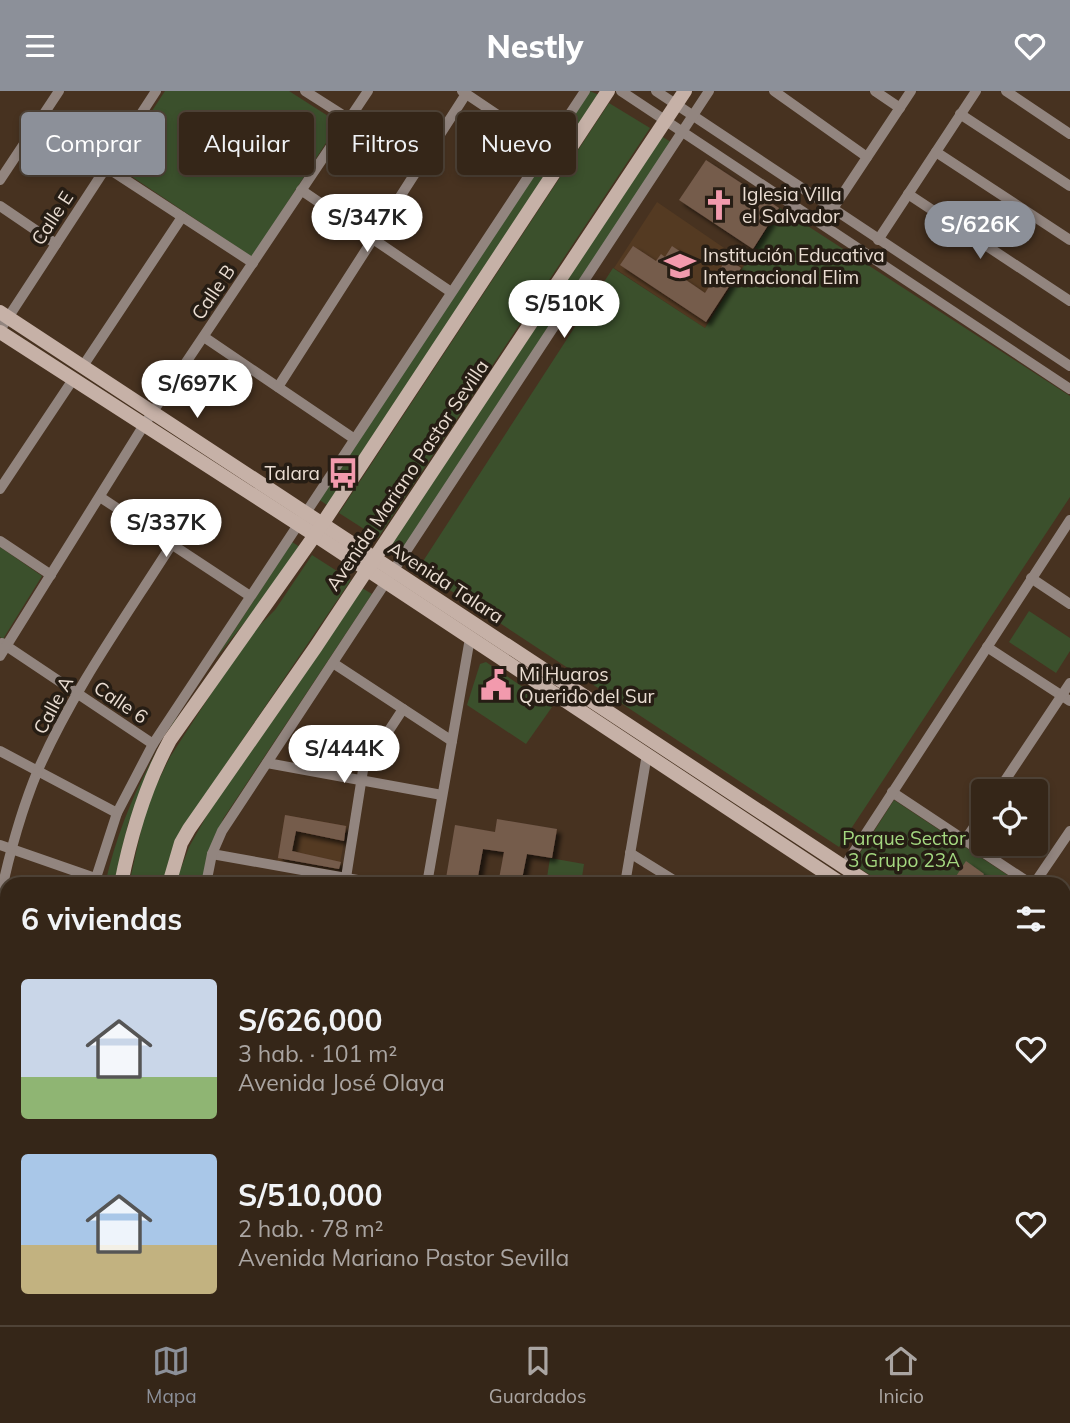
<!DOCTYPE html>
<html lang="es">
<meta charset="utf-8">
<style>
body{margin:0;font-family:Mulish,sans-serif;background:#3d2e21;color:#f1f3f6;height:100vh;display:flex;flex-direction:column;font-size:26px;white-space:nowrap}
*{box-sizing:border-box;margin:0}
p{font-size:23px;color:#aaa5a2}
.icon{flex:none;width:38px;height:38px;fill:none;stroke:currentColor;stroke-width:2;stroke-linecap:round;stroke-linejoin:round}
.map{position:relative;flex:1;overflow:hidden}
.sheet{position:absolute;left:0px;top:786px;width:1071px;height:450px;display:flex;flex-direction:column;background:#352618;border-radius:21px 21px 0 0;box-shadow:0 4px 10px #0003,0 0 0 2px #4f4337}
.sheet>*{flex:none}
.banner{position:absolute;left:21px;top:21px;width:700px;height:63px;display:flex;gap:14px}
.buttons{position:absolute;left:971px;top:688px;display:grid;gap:14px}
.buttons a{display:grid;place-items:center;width:77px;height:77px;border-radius:7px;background:#352618;box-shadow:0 4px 10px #0003,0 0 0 2px #4f4337;font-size:35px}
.price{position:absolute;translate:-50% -60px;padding:0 16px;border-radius:24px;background:#fff;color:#222;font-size:23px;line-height:46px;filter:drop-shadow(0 2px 4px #0008)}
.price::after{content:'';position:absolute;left:50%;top:42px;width:21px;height:16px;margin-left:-10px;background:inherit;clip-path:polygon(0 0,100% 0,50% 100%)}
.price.current{background:#8c9099;color:#fff}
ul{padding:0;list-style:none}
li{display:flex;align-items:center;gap:21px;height:175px;padding:0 21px}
li span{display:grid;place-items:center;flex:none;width:196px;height:140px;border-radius:7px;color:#555}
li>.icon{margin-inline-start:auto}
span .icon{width:84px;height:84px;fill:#fffc;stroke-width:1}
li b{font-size:30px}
h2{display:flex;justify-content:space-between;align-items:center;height:84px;padding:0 21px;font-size:30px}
.tag{padding:0 24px;border-radius:7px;background:#352618;box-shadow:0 4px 10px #0003,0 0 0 2px #4f4337;font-size:24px;line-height:63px}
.tag.current{background:#8c9099;color:#fff}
header{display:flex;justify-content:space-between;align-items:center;height:91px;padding:0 21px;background:#8c9099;color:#fff;font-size:32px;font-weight:800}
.menu{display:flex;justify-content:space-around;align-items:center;height:98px;border-top:2px solid #4f4337;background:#352618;font-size:19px;color:#aaa5a2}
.menu a{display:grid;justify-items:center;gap:4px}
.menu .current{color:#8c9099}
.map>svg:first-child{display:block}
.built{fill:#543a22}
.green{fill:#3b502c}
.building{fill:#755b4c;filter:url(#shadow)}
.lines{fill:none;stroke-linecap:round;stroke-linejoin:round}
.street{stroke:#92857f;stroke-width:10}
.secondary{stroke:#c6b1a7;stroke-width:14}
.labels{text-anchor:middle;stroke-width:7;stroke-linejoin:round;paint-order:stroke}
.poi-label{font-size:19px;fill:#eaddd2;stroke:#261d14;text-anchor:start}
.street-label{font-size:19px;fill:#eaddd2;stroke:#261d14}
.park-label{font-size:19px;fill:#a4d880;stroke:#261d14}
</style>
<header><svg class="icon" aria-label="menu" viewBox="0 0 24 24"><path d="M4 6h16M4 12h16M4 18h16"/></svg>Nestly<svg class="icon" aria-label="heart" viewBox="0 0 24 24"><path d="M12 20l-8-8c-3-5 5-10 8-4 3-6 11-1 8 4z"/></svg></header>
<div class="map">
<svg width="1070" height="1234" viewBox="0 0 1070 1234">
<defs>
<filter id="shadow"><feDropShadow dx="4.5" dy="4.5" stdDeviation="2" flood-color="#0009"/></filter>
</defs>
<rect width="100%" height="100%" fill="#473220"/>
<!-- built -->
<g class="built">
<path d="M657 111 746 172 705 237 614 177Z"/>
<path d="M285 724 347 735 338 783 277 772Z"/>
<path d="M314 1229H507L503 1234H327Z"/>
</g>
<!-- green -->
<g class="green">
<path d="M165 0H289L339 32 252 166 116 75Z"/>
<path d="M590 0 599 4 327 414 318 408Z"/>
<path d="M609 12 650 37 378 447 339 422Z"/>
<path d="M661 45 671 51 401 461 389 454Z"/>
<path d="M780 117 1070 305V406L839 756 418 478 613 177 705 237Z"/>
<path d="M292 451 300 456 270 500 216 567Z"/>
<path d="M0 456 42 485 3 548 0 546Z"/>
<path d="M312 464 351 489 192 723 164 793H129L147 713 170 666 248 546 275 519Z"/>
<path d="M362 497 372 503 223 728 201 793H175L189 756 211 717Z"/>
<path d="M1029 520 1070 547V560L1056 582 1009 551Z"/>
<path d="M486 571 552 616 526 653 467 614 480 573Z"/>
<path d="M178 624 128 733 114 793H105C120 729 143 680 178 624Z"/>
<path d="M894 709 1021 793H884L853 773Z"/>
<path d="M550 767 584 773 581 793H546Z"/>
<path d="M1064 821 1070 825V892L1064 901Z"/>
<path d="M143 1228H313L326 1234H142Z"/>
</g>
<!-- building -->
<g class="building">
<path d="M706 69 779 117 753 158 679 109Z"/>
<path d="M633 155 656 170 661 163 665 166 672 155 681 161 670 178 705 202 727 167 741 177 706 231 620 174Z"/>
<path d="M285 724 346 735 344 750 296 740 292 760 341 771 339 778 278 767Z"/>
<path d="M497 728 557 738 552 767 527 763 521 793H498L504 761 483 758 477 791 445 793 455 734 495 741Z"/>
<path d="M966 770 984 783 977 793 965 788 962 793H951Z"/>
</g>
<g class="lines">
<!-- street -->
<g class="street">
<path d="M305 0 349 28"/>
<path d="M462 0 547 57"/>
<path d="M621 0 1070 298"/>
<path d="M656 0 1070 275"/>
<path d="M774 0 867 66"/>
<path d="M875 0 900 17"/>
<path d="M1006 0 1070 43"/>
<path d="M960 23 1070 95"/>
<path d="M936 61 1070 149"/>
<path d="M106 76 253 172"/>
<path d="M0 89 59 0"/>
<path d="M301 99 451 201"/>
<path d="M908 103 1070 210"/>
<path d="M0 115 56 153"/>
<path d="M832 119 911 0"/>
<path d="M878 149 976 0"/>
<path d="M0 239 156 0"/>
<path d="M204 246 353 347"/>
<path d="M83 275 182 126"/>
<path d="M278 296 466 3"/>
<path d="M0 398 72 290"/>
<path d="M100 406 250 505"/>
<path d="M0 450 51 484"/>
<path d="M1031 487 1070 513"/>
<path d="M2 552 153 653"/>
<path d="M987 556 1070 610"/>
<path d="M0 565 144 334 368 0"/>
<path d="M333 572 452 650"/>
<path d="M0 660 117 722"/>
<path d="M267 672 442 704"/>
<path d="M998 700 1070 592"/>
<path d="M892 701 1031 793"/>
<path d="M965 749 984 721"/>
<path d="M0 754 95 787"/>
<path d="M630 762 680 793"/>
<path d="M212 763 380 793"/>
<path d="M844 776 1070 429"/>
<path d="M94 793 117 722 153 653 585 0"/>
<path d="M206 793 212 763 222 740 709 0"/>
<path d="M345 793 363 679 403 618"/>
<path d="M427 793 470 547"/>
<path d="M625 793 647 663"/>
<path d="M1034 793 1070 740"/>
<path d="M0 807C9 764 21 720 38 679 73 599 125 527 172 453"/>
<path d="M1064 814 1070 818"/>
<path d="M0 849 7 850"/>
<path d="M0 882 7 883"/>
<path d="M1064 1039 1070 1043"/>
<path d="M0 1061 7 1062"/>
<path d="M1064 1104 1070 1095"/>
<path d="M772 1228 780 1234"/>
<path d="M1031 1228 1039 1234"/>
<path d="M22 1234 23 1228"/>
<path d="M114 1234 115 1228"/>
<path d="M528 1234 532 1228"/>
<path d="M633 1234 637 1228"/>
<path d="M718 1234 721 1228"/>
<path d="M828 1234 829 1228"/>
<path d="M978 1234 982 1228"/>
</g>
<!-- secondary -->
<g class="secondary">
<path d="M0 221 870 793"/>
<path d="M0 241 315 444 842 793"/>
<path d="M121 793C131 742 145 695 170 649L315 444 608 0"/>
<path d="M169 793 181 752 189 738 315 557 685 0"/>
<path d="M1064 915 1070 905"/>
<path d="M1064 939 1070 930"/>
<path d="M46 1234 47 1228"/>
<path d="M96 1234 97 1228"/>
<path d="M854 1234 858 1228"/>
<path d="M871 1234 874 1228"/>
</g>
</g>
<!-- icons -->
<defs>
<symbol id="church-bare" viewBox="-9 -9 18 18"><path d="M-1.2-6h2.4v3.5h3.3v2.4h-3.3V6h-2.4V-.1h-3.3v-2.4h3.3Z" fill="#f29aad" stroke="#261d14" stroke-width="2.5" paint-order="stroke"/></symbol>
<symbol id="school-bare" viewBox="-9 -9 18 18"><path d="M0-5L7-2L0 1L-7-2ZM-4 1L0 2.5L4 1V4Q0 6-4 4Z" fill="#f29aad" stroke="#261d14" stroke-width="2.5" paint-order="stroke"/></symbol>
<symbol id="bus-bare" viewBox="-9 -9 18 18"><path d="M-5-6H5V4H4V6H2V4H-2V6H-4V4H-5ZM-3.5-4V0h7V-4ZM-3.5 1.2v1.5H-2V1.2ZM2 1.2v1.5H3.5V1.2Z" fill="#f29aad" stroke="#261d14" stroke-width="2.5" paint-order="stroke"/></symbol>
<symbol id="civic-bare" viewBox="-9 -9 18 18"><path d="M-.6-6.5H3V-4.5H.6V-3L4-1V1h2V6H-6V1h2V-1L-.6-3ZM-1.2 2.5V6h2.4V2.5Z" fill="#f29aad" stroke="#261d14" stroke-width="2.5" paint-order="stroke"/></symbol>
</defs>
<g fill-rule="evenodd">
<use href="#church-bare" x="697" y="92" width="44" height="44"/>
<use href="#school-bare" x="658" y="153" width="44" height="44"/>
<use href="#bus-bare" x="321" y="360" width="44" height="44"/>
<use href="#civic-bare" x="474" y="572" width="44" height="44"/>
</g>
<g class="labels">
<!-- poi labels -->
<g class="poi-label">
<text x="742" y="110">Iglesia Villa<tspan x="742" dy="22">el Salvador</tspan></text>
<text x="703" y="171">Institución Educativa<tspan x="703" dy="22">Internacional Elim</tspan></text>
<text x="320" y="389" text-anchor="end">Talara</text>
<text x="519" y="590">Mi Huaros<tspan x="519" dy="22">Querido del Sur</tspan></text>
</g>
<!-- street labels -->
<g class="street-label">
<text transform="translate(52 127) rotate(-57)" y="7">Calle E</text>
<text transform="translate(213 201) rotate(-56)" y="7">Calle B</text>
<text transform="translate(407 384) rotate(-56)" y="7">Avenida Mariano Pastor Sevilla</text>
<text transform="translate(446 491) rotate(33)" y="7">Avenida Talara</text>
<text transform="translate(121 611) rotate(34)" y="7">Calle 6</text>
<text transform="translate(53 614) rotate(-62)" y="7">Calle A</text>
</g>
<!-- park labels -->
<g class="park-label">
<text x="904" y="754">Parque Sector<tspan x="904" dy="22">3 Grupo 23A</tspan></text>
</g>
</g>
</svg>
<div class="buttons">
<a><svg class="icon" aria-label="locate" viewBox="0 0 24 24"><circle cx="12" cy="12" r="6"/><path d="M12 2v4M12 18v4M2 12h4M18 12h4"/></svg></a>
</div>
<b class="price" style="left:367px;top:163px">S/347K</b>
<b class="price current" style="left:980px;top:170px">S/626K</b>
<b class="price" style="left:564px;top:249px">S/510K</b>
<b class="price" style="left:197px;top:329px">S/697K</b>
<b class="price" style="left:166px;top:468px">S/337K</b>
<b class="price" style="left:344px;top:694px">S/444K</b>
<div class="banner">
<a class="tag current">Comprar</a>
<a class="tag">Alquilar</a>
<a class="tag">Filtros</a>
<a class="tag">Nuevo</a>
</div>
<section class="sheet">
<h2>6 viviendas<svg class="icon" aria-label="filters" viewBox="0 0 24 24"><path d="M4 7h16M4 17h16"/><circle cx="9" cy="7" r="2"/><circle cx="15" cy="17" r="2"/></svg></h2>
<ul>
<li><span style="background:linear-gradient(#c9d6e8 70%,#8fb573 0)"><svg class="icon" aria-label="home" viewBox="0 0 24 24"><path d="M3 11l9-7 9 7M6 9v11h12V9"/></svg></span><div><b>S/626,000</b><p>3 hab. · 101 m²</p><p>Avenida José Olaya</p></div><svg class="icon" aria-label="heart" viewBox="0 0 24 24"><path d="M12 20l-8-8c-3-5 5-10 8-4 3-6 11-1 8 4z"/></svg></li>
<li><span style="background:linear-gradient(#a9c7e8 65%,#c2b280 0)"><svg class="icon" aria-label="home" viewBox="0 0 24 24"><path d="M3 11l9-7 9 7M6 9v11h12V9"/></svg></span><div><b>S/510,000</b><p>2 hab. · 78 m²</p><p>Avenida Mariano Pastor Sevilla</p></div><svg class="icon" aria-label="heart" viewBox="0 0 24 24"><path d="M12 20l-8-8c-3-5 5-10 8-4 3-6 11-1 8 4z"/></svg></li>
</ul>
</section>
</div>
<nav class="menu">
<a class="current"><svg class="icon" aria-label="map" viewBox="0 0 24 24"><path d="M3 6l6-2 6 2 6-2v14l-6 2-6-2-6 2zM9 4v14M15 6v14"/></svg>Mapa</a>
<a><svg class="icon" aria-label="saved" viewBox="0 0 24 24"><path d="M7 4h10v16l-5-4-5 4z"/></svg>Guardados</a>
<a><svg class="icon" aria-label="home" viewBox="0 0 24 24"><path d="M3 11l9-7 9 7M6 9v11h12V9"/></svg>Inicio</a>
</nav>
